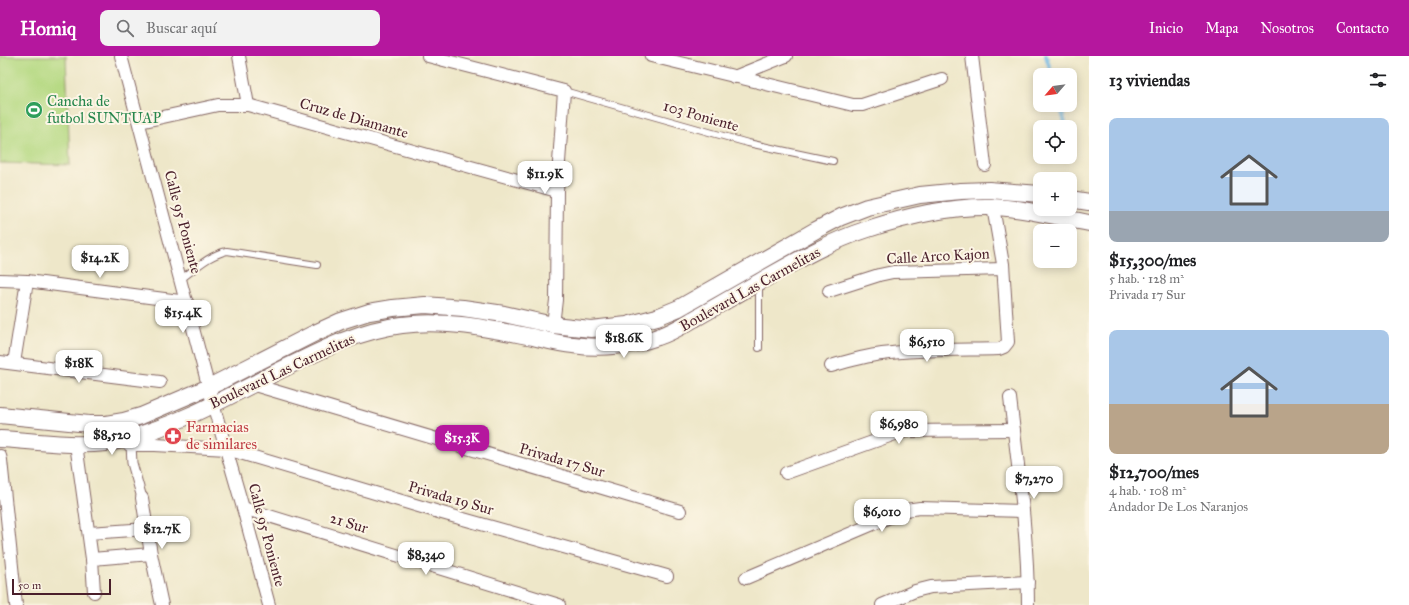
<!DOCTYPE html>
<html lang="es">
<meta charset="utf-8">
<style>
body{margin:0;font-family:"IM FELL Great Primer",serif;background:#f2f2f2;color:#202124;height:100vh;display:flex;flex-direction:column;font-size:15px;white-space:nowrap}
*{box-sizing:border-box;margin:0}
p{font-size:13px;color:#757577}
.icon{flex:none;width:22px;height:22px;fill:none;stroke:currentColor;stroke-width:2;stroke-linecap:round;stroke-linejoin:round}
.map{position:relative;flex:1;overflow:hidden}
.sheet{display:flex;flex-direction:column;background:#fff;width:320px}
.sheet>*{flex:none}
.needle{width:26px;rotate:242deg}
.fabs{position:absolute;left:1033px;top:12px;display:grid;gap:8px}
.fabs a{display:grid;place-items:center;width:44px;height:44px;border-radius:8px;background:#fff;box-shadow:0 2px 10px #0003;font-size:20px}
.scale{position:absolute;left:12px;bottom:10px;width:99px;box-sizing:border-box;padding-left:4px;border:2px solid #4a1f2b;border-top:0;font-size:11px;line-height:14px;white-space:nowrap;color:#4a1f2b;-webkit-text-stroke:3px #fcf5e5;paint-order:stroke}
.price{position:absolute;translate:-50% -34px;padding:0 9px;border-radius:8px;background:#fff;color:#222;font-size:13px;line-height:26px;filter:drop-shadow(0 1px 2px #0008)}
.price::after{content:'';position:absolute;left:50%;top:24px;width:12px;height:9px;margin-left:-6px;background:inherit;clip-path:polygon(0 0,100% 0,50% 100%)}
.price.selected{background:#b5179e;color:#fff}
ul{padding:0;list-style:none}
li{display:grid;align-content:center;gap:8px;height:212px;padding:0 20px}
li span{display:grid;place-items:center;height:124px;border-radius:8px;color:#555}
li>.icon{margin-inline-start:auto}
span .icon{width:72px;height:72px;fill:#fffc;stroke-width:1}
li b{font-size:17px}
h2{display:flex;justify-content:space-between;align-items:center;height:48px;padding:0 20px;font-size:17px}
header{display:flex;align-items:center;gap:24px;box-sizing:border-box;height:56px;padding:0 20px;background:#b5179e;color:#fff}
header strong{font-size:19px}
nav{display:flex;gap:22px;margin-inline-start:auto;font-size:14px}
.search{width:280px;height:36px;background:#f2f2f2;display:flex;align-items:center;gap:10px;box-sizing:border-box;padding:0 14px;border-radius:8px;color:#757577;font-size:15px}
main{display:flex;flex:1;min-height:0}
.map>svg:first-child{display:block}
.green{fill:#b5d982;stroke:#807c56}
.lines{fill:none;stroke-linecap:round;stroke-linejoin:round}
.stream{stroke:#6db7e5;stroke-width:4}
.service-casing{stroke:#836562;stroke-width:8}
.pedestrian-casing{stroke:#836562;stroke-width:11}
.minor-casing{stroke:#836562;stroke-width:14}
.secondary-casing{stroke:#836562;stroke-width:18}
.service{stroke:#fff;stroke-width:6}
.pedestrian{stroke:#fff;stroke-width:9}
.minor{stroke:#fff;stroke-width:12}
.secondary{stroke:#fff;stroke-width:16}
.labels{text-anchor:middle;stroke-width:4;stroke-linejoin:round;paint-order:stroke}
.leisure-label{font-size:15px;fill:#27864d;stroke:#fcf5e5;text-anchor:start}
.street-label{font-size:15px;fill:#4a1f2b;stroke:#fcf5e5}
.health-label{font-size:15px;fill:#be3a42;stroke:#fcf5e5;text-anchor:start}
</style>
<header>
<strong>Homiq</strong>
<div class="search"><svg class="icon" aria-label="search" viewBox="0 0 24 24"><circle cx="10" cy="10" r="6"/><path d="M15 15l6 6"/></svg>Buscar aquí</div>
<nav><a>Inicio</a><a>Mapa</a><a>Nosotros</a><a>Contacto</a></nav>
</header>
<main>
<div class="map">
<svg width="1089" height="549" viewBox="0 0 1089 549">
<rect width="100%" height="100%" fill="#fcf5e5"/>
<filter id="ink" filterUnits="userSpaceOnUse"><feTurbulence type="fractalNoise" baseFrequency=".025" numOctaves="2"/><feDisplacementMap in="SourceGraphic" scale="8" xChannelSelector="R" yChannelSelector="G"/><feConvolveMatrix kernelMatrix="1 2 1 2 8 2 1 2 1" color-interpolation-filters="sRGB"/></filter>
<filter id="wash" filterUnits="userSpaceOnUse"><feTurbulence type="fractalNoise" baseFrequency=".012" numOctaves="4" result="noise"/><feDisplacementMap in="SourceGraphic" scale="16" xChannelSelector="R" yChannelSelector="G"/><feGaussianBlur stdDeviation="0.9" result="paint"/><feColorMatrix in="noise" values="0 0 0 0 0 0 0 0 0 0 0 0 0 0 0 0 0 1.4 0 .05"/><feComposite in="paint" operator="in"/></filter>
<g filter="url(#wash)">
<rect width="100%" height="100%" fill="#eee7c9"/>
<!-- green -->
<path class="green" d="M0 0H66L70 109 0 107Z"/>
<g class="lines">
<!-- stream -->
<g class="stream">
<path d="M1046 0 1052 19"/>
<path d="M1060 49 1066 71"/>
</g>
</g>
</g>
<g filter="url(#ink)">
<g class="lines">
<defs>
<g id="service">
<path d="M564 35 748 87 833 105"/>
<path d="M181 223C195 213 209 199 227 195L317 209"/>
<path d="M759 292V228"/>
</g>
<path id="pedestrian" d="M131 389 132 407 142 442"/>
<g id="minor">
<path d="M121 0 213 348 243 452 269 549"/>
<path d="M239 0 248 49"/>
<path d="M428 0 564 35 557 135 556 244 553 269"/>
<path d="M651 0 853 49H862L942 23"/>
<path d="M972 0 985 109"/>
<path d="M734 21 786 0"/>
<path d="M140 66 218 49H248L557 135"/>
<path d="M0 224 27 225 187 246"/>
<path d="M829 235 879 219 893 216 1003 213"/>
<path d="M0 306 160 326"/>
<path d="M14 307 27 225"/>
<path d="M831 310C848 305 865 300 882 298 921 293 960 294 999 293L1004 291 1008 286 1003 208 993 151"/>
<path d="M251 328 680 455"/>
<path d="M1010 342C1018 410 1028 480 1028 549"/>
<path d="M125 383 128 388 131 389H155L227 393 442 457 667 520"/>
<path d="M76 388 92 503 94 536"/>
<path d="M0 400 1 404 16 549"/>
<path d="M786 417 895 378 906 375 1014 374"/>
<path d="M142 442 151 498 162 549"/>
<path d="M243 452 559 549"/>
<path d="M89 477 147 473"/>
<path d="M92 503 151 498"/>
<path d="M746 522 906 454 920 452 1023 455"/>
<path d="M882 549 915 535 931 531 1028 526"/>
</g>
<g id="secondary">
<path d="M1070 143 1089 146"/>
<path d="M0 359 89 368H106L124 365 141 360 209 331 315 277 341 265 369 256 393 252 425 249 463 252 504 258 553 269 591 273 627 269 657 261 679 252 816 174 841 161 867 151 920 139 961 135 989 134 1040 138"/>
<path d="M0 383C39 385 88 394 126 383 184 367 236 336 289 310 325 292 361 274 402 269 446 263 490 273 533 281 546 284 559 288 573 289 600 293 632 290 658 281 671 277 682 270 694 263 716 251 737 238 759 226 794 206 830 185 868 173 907 160 951 150 992 151 1025 152 1057 161 1089 167"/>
</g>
</defs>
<!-- service casing -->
<use href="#service" class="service-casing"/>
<!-- pedestrian casing -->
<use href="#pedestrian" class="pedestrian-casing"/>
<!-- minor casing -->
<use href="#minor" class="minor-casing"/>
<!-- secondary casing -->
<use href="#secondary" class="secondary-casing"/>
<!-- service -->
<use href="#service" class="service"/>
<!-- pedestrian -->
<use href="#pedestrian" class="pedestrian"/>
<!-- minor -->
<use href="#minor" class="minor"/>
<!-- secondary -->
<use href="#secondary" class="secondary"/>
</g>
</g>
<!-- icons -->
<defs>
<symbol id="stadium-disc" viewBox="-11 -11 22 22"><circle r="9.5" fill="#2e9e5b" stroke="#fcf5e5"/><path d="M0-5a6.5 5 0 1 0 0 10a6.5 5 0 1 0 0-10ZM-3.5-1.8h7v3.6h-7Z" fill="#fff"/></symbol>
<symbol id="pharmacy-disc" viewBox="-11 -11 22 22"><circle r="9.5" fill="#e0444e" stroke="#fcf5e5"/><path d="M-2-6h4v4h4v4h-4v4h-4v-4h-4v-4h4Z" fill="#fff"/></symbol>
</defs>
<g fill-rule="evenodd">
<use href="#stadium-disc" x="24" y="44" width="20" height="20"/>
<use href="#pharmacy-disc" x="163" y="370" width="20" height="20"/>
</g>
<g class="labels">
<!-- leisure labels -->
<g class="leisure-label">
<text x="47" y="50">Cancha de<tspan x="47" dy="17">futbol SUNTUAP</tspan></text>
</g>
<!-- street labels -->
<g class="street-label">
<text transform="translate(701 60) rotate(16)" y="5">103 Poniente</text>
<text transform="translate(354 62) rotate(16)" y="5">Cruz de Diamante</text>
<text transform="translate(183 166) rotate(75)" y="5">Calle 95 Poniente</text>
<text transform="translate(938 200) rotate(-3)" y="5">Calle Arco Kajon</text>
<text transform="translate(750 233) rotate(-29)" y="5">Boulevard Las Carmelitas</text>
<text transform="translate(282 315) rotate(-25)" y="5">Boulevard Las Carmelitas</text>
<text transform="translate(562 404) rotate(16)" y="5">Privada 17 Sur</text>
<text transform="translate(451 442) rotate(16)" y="5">Privada 19 Sur</text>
<text transform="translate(349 467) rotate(17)" y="5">21 Sur</text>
<text transform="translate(267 479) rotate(75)" y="5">Calle 95 Poniente</text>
</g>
<!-- health labels -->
<g class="health-label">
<text x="186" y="376">Farmacias<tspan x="186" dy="17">de similares</tspan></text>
</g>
</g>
</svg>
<div class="fabs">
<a><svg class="needle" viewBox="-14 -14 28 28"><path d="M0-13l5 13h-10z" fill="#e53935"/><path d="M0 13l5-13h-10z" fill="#757577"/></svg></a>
<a><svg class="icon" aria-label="locate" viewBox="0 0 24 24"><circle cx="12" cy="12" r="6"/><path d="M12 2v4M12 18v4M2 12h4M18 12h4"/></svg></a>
<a>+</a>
<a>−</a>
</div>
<div class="scale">50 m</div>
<b class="price" style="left:545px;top:139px">$11.9K</b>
<b class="price" style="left:100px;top:223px">$14.2K</b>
<b class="price" style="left:183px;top:278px">$15.4K</b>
<b class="price" style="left:624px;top:303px">$18.6K</b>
<b class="price" style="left:927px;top:307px">$6,510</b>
<b class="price" style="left:79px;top:328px">$18K</b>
<b class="price" style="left:899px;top:389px">$6,980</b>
<b class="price" style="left:112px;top:400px">$8,520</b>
<b class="price selected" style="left:462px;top:403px">$15.3K</b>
<b class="price" style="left:1034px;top:444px">$7,270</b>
<b class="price" style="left:882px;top:477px">$6,010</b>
<b class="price" style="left:162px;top:494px">$12.7K</b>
<b class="price" style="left:426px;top:520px">$8,340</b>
</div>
<section class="sheet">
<h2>13 viviendas<svg class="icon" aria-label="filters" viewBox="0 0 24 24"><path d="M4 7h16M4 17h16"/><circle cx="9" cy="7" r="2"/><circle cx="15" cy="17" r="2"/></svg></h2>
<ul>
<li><span style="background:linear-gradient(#a9c7e8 75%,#9aa5b1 0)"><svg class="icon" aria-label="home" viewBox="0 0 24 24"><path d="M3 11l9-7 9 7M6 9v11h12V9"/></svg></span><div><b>$15,300/mes</b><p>5 hab. · 128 m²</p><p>Privada 17 Sur</p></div></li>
<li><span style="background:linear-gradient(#a9c7e8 60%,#b9a48a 0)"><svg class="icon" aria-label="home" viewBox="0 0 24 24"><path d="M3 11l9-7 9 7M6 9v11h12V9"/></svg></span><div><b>$12,700/mes</b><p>4 hab. · 108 m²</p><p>Andador De Los Naranjos</p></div></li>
</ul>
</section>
</main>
